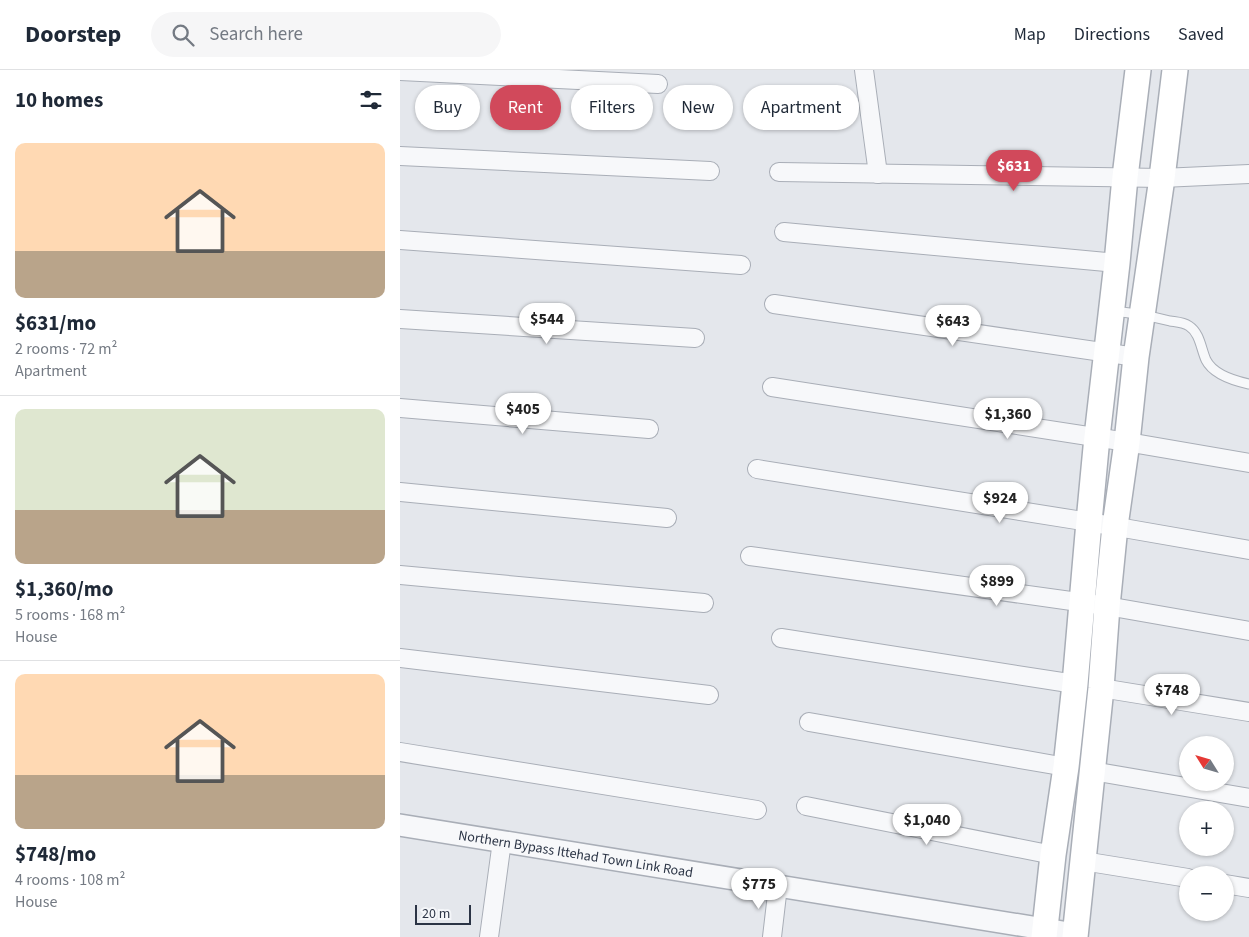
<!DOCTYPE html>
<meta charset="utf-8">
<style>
body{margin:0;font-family:"Source Sans 3",sans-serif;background:#f6f6f7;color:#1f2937;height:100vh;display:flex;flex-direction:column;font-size:19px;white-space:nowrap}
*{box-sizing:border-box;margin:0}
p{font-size:16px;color:#747a83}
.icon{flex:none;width:28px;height:28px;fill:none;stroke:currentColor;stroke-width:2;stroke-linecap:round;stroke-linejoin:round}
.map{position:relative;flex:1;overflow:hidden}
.details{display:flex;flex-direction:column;background:#fff;width:400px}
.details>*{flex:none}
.top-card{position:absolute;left:15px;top:15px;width:475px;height:45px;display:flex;gap:10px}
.needle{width:32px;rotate:307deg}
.controls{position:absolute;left:779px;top:666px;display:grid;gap:10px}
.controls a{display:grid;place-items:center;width:55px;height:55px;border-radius:50%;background:#fff;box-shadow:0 1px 4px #0004;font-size:25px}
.scale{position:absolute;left:15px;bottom:12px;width:56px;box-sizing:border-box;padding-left:5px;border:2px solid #2b3445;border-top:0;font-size:14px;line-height:18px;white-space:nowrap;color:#2b3445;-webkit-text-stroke:4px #f4f6f9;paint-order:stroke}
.price{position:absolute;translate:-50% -42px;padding:0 11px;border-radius:18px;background:#fff;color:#222;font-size:16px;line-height:32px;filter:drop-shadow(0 1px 2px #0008)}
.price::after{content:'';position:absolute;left:50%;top:30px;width:15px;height:11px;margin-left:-8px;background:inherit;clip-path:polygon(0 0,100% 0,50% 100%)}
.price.on{background:#d1495b;color:#fff}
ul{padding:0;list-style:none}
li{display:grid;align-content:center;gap:10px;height:265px;padding:0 15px}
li+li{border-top:1px solid #e0e1e3}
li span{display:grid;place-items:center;height:155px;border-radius:10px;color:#555}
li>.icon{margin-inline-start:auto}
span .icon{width:90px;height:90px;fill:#fffc;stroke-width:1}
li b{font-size:21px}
h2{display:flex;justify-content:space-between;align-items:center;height:60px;padding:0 15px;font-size:21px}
.tag{padding:0 18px;border-radius:22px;background:#fff;box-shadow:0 1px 4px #0004;font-size:18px;line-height:45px}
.tag.on{background:#d1495b;color:#fff}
header{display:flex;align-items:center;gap:30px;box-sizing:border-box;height:70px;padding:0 25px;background:#fff;border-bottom:1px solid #e0e1e3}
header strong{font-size:24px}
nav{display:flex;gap:28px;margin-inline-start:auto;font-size:18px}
.search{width:350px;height:45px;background:#f6f6f7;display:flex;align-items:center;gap:12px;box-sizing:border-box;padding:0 18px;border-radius:28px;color:#747a83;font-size:19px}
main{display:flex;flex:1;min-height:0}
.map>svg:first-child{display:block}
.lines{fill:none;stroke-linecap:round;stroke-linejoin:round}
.service-casing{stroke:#a9aeb7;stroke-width:11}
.minor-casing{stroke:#a9aeb7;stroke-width:20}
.tertiary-casing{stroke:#a9aeb7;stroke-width:24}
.secondary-casing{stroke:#a9aeb7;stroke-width:28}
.service{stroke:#f7f8fa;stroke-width:9}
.minor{stroke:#f7f8fa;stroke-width:18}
.tertiary{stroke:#f7f8fa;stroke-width:21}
.secondary{stroke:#fff;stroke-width:25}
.labels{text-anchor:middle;stroke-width:5;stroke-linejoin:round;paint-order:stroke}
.street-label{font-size:14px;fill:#2b3445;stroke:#f4f6f9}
</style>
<header>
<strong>Doorstep</strong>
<div class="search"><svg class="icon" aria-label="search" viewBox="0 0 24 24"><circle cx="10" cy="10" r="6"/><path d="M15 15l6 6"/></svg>Search here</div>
<nav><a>Map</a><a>Directions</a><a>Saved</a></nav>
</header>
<main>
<section class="details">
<h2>10 homes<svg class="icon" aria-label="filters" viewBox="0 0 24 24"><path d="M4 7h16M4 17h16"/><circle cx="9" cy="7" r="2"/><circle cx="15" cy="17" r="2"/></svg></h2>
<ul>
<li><span style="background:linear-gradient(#ffd9b3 70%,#b9a48a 0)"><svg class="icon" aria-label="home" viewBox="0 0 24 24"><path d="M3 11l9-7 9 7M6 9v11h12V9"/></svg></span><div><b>$631/mo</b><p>2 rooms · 72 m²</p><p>Apartment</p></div></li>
<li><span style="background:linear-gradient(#dfe7d0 65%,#b9a48a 0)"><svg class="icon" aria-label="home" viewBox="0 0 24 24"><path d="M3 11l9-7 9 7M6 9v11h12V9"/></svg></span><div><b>$1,360/mo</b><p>5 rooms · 168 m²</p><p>House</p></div></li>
<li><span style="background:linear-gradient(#ffd9b3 65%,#b9a48a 0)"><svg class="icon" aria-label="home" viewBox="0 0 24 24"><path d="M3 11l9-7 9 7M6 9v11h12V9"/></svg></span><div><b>$748/mo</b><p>4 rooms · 108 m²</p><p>House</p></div></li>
</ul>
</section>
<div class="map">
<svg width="849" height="867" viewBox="0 0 849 867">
<rect width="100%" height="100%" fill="#e4e7ec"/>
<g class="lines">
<defs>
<path id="service" d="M712 241C732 243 751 246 770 251 776 252 783 252 789 256 800 263 801 279 806 290 813 304 835 311 849 314"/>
<g id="minor">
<path d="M464 0 478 104"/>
<path d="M0 1 258 14"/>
<path d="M0 86 310 101"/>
<path d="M379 102 762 108 849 104"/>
<path d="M384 162 717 193"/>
<path d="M0 170 341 195"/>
<path d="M374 234 736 287"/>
<path d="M0 249 295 268"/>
<path d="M372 317 727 372 849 393"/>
<path d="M0 338 249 359"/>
<path d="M357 399 689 452 849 480"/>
<path d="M0 422 267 448"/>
<path d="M350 486 707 536 849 561"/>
<path d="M0 505 304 533"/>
<path d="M381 568 675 614"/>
<path d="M0 588 309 625"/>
<path d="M701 618 849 642"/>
<path d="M409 652 666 697"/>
<path d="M0 682 357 740"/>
<path d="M692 701 849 728"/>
<path d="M406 736 653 785"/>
<path d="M683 791 788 808"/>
<path d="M825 814 849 818"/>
<path d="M89 867 102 771"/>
<path d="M372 867 378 816"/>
</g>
<g id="tertiary">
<path id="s1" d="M0 755 675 864"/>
</g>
<g id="secondary">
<path d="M644 867 653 785 666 697 675 614 689 452 697 367 717 193 725 107 738 0"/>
<path d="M675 867 701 618 707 536 715 456 727 372 736 287 762 108 775 0"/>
</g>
</defs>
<!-- service casing -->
<use href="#service" class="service-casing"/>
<!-- minor casing -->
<use href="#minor" class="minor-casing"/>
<!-- tertiary casing -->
<use href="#tertiary" class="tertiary-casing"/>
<!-- secondary casing -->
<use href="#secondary" class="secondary-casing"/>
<!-- service -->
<use href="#service" class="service"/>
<!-- minor -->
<use href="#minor" class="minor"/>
<!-- tertiary -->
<use href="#tertiary" class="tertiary"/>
<!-- secondary -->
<use href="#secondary" class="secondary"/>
</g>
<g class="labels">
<!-- street labels -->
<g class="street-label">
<text dy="5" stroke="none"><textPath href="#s1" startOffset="178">Northern Bypass Ittehad Town Link Road</textPath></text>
</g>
</g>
</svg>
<div class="controls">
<a><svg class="needle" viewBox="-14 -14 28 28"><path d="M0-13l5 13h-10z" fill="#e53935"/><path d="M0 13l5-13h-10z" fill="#747a83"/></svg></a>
<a>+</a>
<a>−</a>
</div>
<div class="scale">20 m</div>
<b class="price on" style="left:614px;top:122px">$631</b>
<b class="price" style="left:147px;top:275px">$544</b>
<b class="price" style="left:553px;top:277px">$643</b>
<b class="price" style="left:123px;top:365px">$405</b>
<b class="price" style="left:608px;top:370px">$1,360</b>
<b class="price" style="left:600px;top:454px">$924</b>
<b class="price" style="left:597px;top:537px">$899</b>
<b class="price" style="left:772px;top:646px">$748</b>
<b class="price" style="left:527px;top:776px">$1,040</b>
<b class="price" style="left:359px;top:840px">$775</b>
<div class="top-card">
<a class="tag">Buy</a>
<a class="tag on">Rent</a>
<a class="tag">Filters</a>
<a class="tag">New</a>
<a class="tag">Apartment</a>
</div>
</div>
</main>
